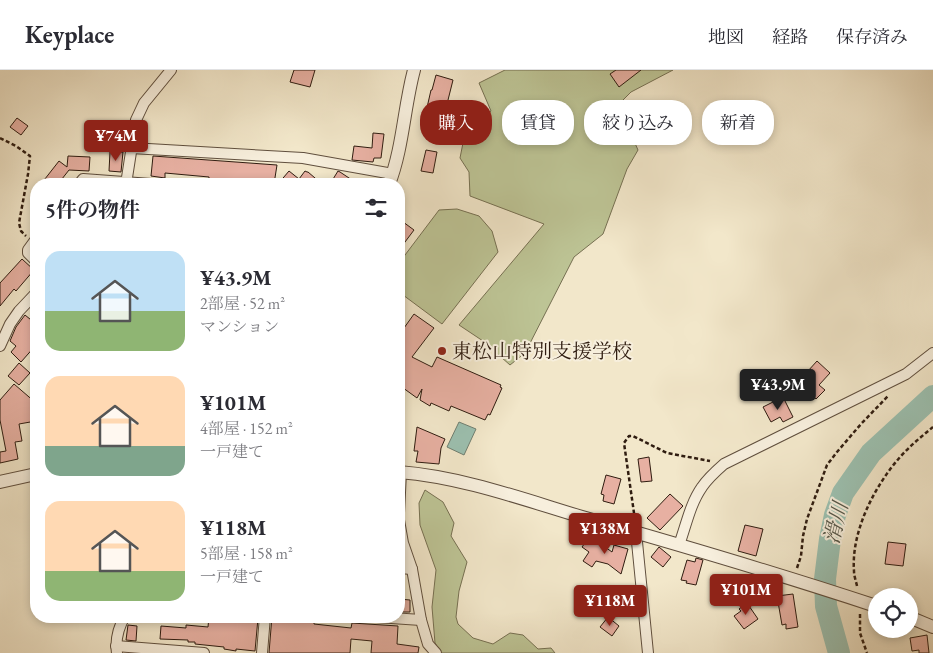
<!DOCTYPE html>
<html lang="ja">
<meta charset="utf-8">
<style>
body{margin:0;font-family:"EB Garamond","Noto Serif JP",serif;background:#f7f7f7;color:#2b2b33;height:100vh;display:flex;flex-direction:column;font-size:19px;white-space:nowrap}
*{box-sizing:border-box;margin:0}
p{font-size:16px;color:#7c7c81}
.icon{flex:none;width:28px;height:28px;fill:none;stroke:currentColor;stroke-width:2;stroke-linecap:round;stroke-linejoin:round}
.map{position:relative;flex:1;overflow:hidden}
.details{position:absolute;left:30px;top:108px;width:375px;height:445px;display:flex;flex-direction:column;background:#fff;border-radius:20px;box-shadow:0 2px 8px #0003}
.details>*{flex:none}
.top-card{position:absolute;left:420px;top:30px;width:438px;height:45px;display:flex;gap:10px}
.controls{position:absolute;left:868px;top:518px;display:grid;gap:10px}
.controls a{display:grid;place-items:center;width:50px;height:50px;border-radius:50%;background:#fff;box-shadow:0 2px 8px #0003;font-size:25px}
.price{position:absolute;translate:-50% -42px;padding:0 11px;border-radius:5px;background:#8f2418;color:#fff;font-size:16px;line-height:32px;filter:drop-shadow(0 1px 2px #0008)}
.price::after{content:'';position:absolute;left:50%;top:30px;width:15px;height:11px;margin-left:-8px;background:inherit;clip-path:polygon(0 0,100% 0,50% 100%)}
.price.active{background:#222;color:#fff}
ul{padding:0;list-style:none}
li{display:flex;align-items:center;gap:15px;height:125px;padding:0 15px}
li span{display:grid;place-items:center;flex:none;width:140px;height:100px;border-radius:15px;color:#555}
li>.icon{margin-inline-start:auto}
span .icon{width:60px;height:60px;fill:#fffc;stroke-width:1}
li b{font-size:21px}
h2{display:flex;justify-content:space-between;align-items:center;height:60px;padding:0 15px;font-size:21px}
.pill{padding:0 18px;border-radius:20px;background:#fff;box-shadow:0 2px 8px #0003;font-size:18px;line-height:45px}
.pill.active{background:#8f2418;color:#fff}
header{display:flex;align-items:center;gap:30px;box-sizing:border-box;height:70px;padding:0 25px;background:#fff;border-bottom:1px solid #e1e1e2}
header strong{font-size:24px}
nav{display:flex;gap:28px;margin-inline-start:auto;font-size:18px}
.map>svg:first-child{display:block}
.green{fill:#bdc495;stroke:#767052}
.water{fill:#9cc1b1;stroke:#707f71}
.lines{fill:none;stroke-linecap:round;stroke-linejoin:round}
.river{stroke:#9cc1b1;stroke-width:22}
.building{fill:#e7b0a2;stroke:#2f1c10}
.minor-casing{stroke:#604f3e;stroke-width:12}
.tertiary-casing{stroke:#604f3e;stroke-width:14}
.path{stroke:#2f1c10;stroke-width:2.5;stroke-dasharray:4 2.5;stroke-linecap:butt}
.minor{stroke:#f7efdd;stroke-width:10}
.tertiary{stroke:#f7efdd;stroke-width:12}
.poi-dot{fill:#8f2418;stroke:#f7efdd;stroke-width:2}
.labels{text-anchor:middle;stroke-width:4;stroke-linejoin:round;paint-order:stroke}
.poi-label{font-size:20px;fill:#2f1c10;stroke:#f7efdd;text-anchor:start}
.water-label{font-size:21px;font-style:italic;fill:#555648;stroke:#f7efdd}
</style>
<header>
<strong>Keyplace</strong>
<nav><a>地図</a><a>経路</a><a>保存済み</a></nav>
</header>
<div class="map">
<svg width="933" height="583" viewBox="0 0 933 583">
<rect width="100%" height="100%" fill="#f2e7ca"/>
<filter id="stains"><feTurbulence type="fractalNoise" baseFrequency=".004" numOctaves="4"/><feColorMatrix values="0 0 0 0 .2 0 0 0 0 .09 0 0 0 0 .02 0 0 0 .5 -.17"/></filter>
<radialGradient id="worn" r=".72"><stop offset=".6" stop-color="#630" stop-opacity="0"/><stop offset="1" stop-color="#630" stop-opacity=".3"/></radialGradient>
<!-- green -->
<g class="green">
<path d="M505 0H673L631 22 615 38 626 53 638 80 627 99 603 164 574 187 525 283 510 295 483 271 459 255 544 154 470 126 469 102 460 88 465 63 491 41 479 13Z"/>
<path d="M457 139 479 146 492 161 498 182 442 254 399 222V193L439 140Z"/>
<path d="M425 420 443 432 454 453 451 466 467 492 459 521 456 547 458 554 473 568 493 574 510 563 523 565 538 579 551 578 555 583H441L435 573 432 537 436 500 420 455 419 433Z"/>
</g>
<!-- water -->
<path class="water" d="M459 352 476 359 464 385 447 377Z"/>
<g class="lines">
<!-- river -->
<path class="river" d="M839 583 826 536 825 509 830 469 835 445 843 423 871 383 933 326"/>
</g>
<!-- building -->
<g class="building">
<path d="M294 0H315L310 17 290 12Z"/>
<path d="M616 0H641L619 17 610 4Z"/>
<path d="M436 5 453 10 444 46 426 42 431 20H432Z"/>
<path d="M17 48 28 56 21 65 10 57Z"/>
<path d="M373 63 384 64 381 88H374L373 92 352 90 354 76 372 78Z"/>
<path d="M426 80 437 82 433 103 421 101Z"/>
<path d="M110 82H123L121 102 109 101Z"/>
<path d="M68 86 90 87 89 101 69 100 58 114H41L59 91 67 97Z"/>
<path d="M153 86 277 95 274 114 234 113 209 110V107L165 103V108L151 106Z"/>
<path d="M289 101 299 109 305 101 307 102H308L322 114H278Z"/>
<path d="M338 101 340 102 358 114H330Z"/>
<path d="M399 149 414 160 399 180Z"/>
<path d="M22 189 34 200 16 221 14 219 0 236V213Z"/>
<path d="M414 244 434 258 412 287 432 297 437 287 501 315 500 317 502 318 490 345 488 344 485 350 451 336 449 341 431 333 430 336 420 330 422 319 417 328 399 315V265Z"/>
<path d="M25 245 36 254V275L21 292 11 282 16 276 10 271 16 257Z"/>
<path d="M817 291 830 303 819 315 825 320 816 329 798 312Z"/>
<path d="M19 293 30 303 19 315 8 306Z"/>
<path d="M14 314 36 333V351L19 354 22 371 15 372 18 389 0 393V382L6 381 0 350V330Z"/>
<path d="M783 327 793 347 783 352 780 347 771 352 763 337Z"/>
<path d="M417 357 445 369 441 378 439 394 416 392 418 381H414Z"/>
<path d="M649 387 652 411 641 412 638 389Z"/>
<path d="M606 405 621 409 614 434 603 431 604 425 601 424Z"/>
<path d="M670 424 683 436 660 460 647 448Z"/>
<path d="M745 455 763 459 756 486 738 481Z"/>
<path d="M590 466 612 482 614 475 628 479 621 504 608 494 596 491 592 497 583 491 589 482 582 477Z"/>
<path d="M888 472 906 474 903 496 885 494Z"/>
<path d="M659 477 671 487 663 497 651 487Z"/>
<path d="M696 488 703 490 696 515 686 513 687 511 681 510 687 490 695 492Z"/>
<path d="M793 524 798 557 786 559V554L782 555 777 526Z"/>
<path d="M399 529 410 530V542H399Z"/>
<path d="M747 533 758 549 744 559 734 546 741 541 739 539Z"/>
<path d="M209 546H245L258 548 255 581 236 579V581L224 579V577L195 574V572H188V570L160 569 161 556 186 558V555L208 557Z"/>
<path d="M272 546 314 549V554L351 558 352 553 398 556 397 574 419 577 418 583H371L372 571 351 569 350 583H269Z"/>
<path d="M608 547 619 556 612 566 600 557Z"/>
<path d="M128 555 137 556 136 571 126 570Z"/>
<path d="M927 565 929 583H919V580L912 581 910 568Z"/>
</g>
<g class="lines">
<defs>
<g id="minor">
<path d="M131 78 303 88 393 104"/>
<path d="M79 114 83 109 151 114"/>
<path d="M126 114 136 50 144 33 171 0"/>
<path d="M36 169 28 180V183L36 191"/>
<path d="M0 276 10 254 19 241 36 223"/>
<path d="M399 443 401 402"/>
<path d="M399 450 403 473 412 499 421 550 428 574 436 583"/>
<path d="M636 462 648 583"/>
<path d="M679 475C686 456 690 434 702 417 708 408 716 401 724 394L906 304 933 283"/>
<path d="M399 498 412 499"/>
<path d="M362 546 421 550"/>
<path d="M116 576 204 583"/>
<path d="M117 583C115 569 118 558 125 546"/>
<path d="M262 583 265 546"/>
</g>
<g id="tertiary">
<path d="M389 114C403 78 404 37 414 0"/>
<path d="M399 402C462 407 522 429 582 447 681 475 779 504 876 536"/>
<path d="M0 412 36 404"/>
<path d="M909 547 933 557"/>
</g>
</defs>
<!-- minor casing -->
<use href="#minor" class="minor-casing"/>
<!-- tertiary casing -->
<use href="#tertiary" class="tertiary-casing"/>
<!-- path -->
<g class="path">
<path d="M0 68 16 76 30 86 28 104 19 153 21 161 26 166"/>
<path d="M635 450 624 373 629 366H633L667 383 710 391"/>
<path d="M797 498 801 486 803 466 807 449 827 395 837 382 861 354 888 326"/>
<path d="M857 516C856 511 854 506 854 501 851 461 875 415 901 386 911 375 922 366 933 357"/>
<path d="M860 544V563L867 583"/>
</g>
<!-- minor -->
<use href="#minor" class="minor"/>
<!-- tertiary -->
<use href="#tertiary" class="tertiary"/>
</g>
<!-- markers -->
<circle class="poi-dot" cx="442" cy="281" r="5"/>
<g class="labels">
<!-- poi labels -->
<g class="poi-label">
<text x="452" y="288">東松山特別支援学校</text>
</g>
<!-- water labels -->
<g class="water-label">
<text transform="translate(836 453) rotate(-76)" y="7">滑川</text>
</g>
</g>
<rect width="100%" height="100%" filter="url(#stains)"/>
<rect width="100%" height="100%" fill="url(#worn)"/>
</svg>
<div class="controls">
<a><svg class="icon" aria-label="locate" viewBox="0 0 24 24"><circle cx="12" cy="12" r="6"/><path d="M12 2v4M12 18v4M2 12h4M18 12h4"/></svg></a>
</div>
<b class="price" style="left:116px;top:92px">¥74M</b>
<b class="price active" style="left:778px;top:341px">¥43.9M</b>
<b class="price" style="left:605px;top:485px">¥138M</b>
<b class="price" style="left:746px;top:546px">¥101M</b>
<b class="price" style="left:610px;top:557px">¥118M</b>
<div class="top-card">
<a class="pill active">購入</a>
<a class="pill">賃貸</a>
<a class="pill">絞り込み</a>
<a class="pill">新着</a>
</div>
<section class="details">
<h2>5件の物件<svg class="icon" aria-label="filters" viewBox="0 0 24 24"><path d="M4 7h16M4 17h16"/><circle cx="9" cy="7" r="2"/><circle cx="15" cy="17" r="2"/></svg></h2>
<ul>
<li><span style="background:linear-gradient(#bfe0f5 60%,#8fb573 0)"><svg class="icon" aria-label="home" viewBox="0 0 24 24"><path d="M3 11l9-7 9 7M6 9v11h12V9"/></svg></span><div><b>¥43.9M</b><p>2部屋 · 52 m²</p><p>マンション</p></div></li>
<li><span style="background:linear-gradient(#ffd9b3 70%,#7fa58c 0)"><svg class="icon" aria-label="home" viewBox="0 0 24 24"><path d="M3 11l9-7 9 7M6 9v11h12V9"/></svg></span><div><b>¥101M</b><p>4部屋 · 152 m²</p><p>一戸建て</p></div></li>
<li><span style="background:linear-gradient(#ffd9b3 70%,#8fb573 0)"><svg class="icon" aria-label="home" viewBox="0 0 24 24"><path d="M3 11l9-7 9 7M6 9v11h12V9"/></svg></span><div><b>¥118M</b><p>5部屋 · 158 m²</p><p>一戸建て</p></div></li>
</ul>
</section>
</div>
